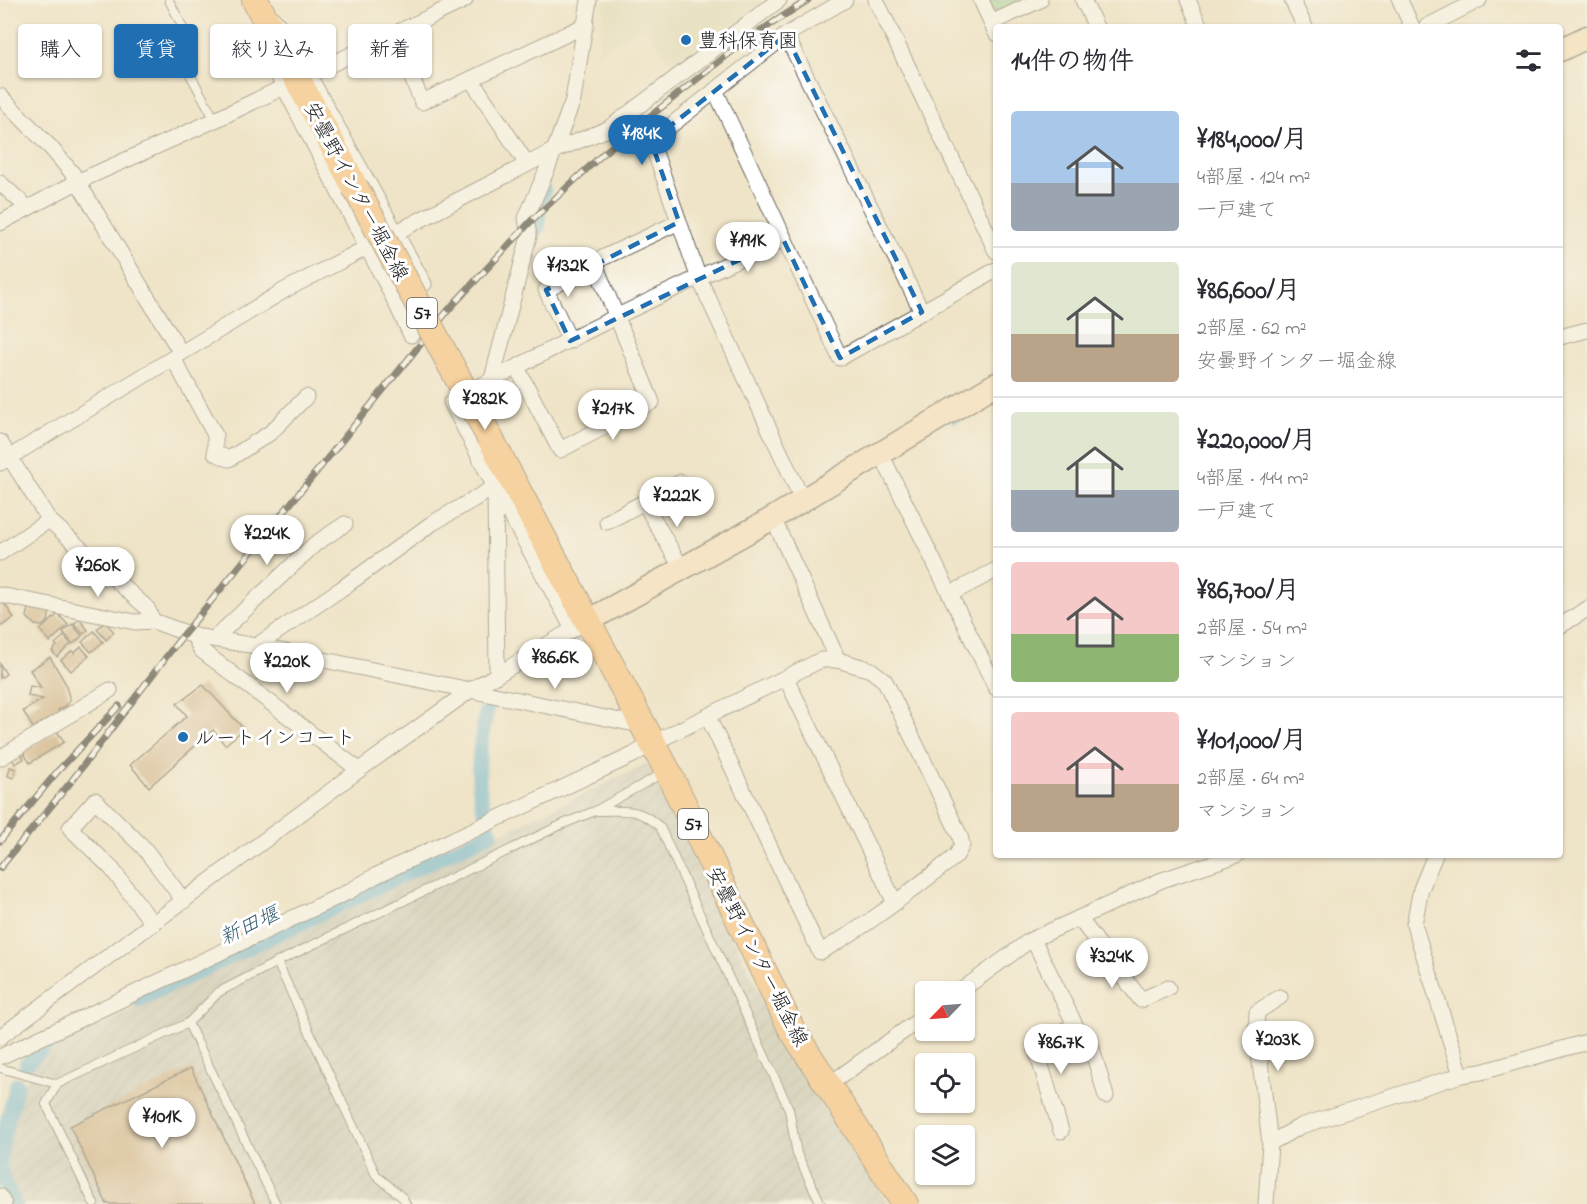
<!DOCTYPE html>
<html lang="ja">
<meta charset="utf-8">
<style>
body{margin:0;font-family:"Indie Flower","Klee One",sans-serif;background:#f7f7f7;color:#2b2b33;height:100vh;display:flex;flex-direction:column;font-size:22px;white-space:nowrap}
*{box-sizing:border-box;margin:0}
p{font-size:20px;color:#7c7c81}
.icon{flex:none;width:33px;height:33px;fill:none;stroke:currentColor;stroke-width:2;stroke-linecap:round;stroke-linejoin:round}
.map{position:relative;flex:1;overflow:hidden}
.drawer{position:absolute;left:993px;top:24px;width:570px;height:834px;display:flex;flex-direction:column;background:#fff;border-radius:6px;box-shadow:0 2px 4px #0004}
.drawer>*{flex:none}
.hud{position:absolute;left:18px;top:24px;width:570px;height:54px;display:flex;gap:12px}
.needle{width:39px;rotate:245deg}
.controls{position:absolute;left:915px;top:981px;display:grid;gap:12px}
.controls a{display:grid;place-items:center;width:60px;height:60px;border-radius:6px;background:#fff;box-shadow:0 2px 4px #0004;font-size:30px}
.price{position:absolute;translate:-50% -51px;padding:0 14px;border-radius:21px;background:#fff;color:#222;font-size:20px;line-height:39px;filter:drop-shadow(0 2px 3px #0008)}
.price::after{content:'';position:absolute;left:50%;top:36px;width:18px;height:14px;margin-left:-9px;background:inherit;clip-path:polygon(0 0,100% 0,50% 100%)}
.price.current{background:#1f6fb2;color:#fff}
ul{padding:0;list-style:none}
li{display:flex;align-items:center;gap:18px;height:150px;padding:0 18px}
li+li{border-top:2px solid #e1e1e2}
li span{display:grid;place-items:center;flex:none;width:168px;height:120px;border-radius:6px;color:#555}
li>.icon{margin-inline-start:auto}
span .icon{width:72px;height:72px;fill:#fffc;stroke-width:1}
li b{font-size:26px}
h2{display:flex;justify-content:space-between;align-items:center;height:72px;padding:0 18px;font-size:26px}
.chip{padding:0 21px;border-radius:6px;background:#fff;box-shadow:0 2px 4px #0004;font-size:21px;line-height:54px}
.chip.current{background:#1f6fb2;color:#fff}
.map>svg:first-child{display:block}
.built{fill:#dfddbb}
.industrial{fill:url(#industrial-furrows)}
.park{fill:url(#park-dots);stroke:#567753;stroke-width:1.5}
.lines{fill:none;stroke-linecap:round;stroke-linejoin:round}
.stream{stroke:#5bb1d7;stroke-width:4.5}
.canal{stroke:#5bb1d7;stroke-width:15}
.building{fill:#c5a071}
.lane-casing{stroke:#666258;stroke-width:10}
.street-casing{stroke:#666258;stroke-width:17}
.secondary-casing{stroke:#666258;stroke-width:25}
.primary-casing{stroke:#666258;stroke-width:28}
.lane{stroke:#fff;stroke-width:8}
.street{stroke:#fff;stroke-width:15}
.secondary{stroke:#fee4c6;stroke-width:22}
.primary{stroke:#fdbc70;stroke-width:26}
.rail-casing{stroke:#1c1c1c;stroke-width:7}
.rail{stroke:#fff;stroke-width:4.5;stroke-dasharray:14;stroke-linecap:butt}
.primary-bridge-casing{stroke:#666258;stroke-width:28;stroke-linecap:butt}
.primary-bridge{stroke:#fdbc70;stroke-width:26}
.marked{fill:none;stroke:#1f6fb2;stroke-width:4.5;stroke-dasharray:12 8;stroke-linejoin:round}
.poi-dot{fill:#1f6fb2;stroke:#fff;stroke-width:2}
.labels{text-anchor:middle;stroke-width:6;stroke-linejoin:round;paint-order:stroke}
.shield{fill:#fff;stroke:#606060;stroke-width:1.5}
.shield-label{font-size:18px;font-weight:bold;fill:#1c1c1c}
.poi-label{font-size:20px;fill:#1c1c1c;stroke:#fff;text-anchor:start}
.street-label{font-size:20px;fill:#1c1c1c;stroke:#fff}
.water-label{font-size:21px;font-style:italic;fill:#385f70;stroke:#fff}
</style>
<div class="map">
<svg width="1587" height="1204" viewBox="0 0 1587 1204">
<defs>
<pattern id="industrial-furrows" width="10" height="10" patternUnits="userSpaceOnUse" patternTransform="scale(1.5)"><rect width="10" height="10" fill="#c3c6b9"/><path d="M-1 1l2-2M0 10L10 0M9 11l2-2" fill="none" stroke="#a7aa9e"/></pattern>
<pattern id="park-dots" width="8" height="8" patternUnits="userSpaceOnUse" patternTransform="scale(1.5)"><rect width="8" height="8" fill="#91d28a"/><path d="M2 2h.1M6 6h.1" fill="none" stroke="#7cb476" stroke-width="1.8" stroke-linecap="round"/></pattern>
</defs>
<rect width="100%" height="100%" fill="#fff"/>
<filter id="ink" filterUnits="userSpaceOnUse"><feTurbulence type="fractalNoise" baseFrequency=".0167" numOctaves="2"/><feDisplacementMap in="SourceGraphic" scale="12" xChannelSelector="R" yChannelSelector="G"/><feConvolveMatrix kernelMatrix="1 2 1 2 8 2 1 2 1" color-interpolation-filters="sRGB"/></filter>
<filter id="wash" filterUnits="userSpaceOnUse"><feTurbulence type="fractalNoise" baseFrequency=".008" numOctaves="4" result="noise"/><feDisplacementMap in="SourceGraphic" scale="24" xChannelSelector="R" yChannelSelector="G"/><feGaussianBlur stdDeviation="1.35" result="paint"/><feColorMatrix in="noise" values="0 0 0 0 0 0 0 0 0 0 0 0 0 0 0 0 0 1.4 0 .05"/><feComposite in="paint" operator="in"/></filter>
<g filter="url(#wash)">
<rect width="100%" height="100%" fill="#efe4c7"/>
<!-- built -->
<path class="built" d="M605 0H774L674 70 646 25 597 54Z"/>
<!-- industrial -->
<path class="industrial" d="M648 763 780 1034 801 1071 888 1204H21L9 1179 5 1164 7 1145 18 1100 32 1066 44 1053 62 1043Z"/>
<!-- park -->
<path class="park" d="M988 0H1022L994 13Z"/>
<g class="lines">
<!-- stream -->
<g class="stream">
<path d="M954 422 996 398"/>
<path d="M537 660 585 633"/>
</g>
<!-- canal -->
<g class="canal">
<path d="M538 228 539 220 537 205 544 190"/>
<path d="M487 817C471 780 482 739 488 700"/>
<path d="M138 1000 491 833 489 828"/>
<path d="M26 1064 46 1045 92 1022"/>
<path d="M0 1165 2 1143 17 1084"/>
<path d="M0 1166 3 1180 15 1204"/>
</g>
</g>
<g id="blocks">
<!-- building -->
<g class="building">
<path d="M3 601 14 618 0 627V603Z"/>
<path d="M29 606 50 610 48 621 42 626 35 625 27 617Z"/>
<path d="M58 614 68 625 50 642 40 630Z"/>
<path d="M79 619 88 630 83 634 74 624Z"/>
<path d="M105 622 114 632 106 640 97 629Z"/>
<path d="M72 624 82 636 73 644 63 632Z"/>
<path d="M94 631 103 642 91 652 82 642Z"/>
<path d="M64 636 71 644 57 657 52 651 57 646 55 644Z"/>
<path d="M81 647 89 656 71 671 61 660 72 651 74 653Z"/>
<path d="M50 657 67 686 66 687 70 700 66 706 58 710 60 712 33 728 23 711 43 699 28 696 30 686 41 688 30 670Z"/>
<path d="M0 664 6 674 0 678Z"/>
<path d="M203 685 244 729 225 745 213 730 149 787 130 765 187 716 177 704Z"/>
<path d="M57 731 64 742 30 763 23 752Z"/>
<path d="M21 753 24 759 15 764 12 758Z"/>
<path d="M10 767 16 769 14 778 8 776Z"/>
<path d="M191 1068 255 1204H107L70 1126Z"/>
</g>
</g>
</g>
<g filter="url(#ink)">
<use href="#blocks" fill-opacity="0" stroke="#666258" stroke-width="1.5"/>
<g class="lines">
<defs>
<g id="lane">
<path d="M169 0 183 28 185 65 215 120"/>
<path d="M598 811C626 811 638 807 660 827L789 1109 797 1154 821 1204"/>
<path d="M277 962 376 1175 403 1198 406 1204"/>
<path d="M188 1023 276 1204"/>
<path d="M0 1068 57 1084"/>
<path d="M94 1204 46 1104 57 1084 188 1023 219 992 277 962 563 824 595 811 663 773"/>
</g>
<g id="street">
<path d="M876 0 996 251"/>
<path d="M981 0 996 33"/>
<path d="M1083 0 1096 27"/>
<path d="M1188 0 1200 27"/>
<path d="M1292 0 1305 27"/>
<path d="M1400 0 1412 27"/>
<path d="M257 2 285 32 424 284 394 299 277 73Z"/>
<path d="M991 23 1040 0"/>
<path d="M1426 27 1479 0"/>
<path d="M394 35 422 102 586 25"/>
<path d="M786 35 922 312"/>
<path d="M471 79 527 164"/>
<path d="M715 90 840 358 996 270"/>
<path d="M0 96 51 148 73 174 181 353"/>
<path d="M0 183 28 208"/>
<path d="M0 223 77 182 215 120 465 0"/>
<path d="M394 299 411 335"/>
<path d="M1560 337 1587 330"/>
<path d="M570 341 546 290 595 265"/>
<path d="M173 358 215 435V453L229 459 270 433 306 397"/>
<path d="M517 368 560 450 652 402 594 262 679 222"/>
<path d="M492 379 529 236 526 218 548 167 573 100 589 0"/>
<path d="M0 442 49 520 147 608 153 621"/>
<path d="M881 454 996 688"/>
<path d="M0 463 285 290 553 151 608 129 779 0"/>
<path d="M802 499 698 276 651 141 786 35 845 0"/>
<path d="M644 502 682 569"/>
<path d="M607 522 681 482"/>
<path d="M0 553 49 520"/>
<path d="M950 594 996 570"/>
<path d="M0 595 135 622 153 621 194 636 256 646 630 723 641 718"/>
<path d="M1560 626 1587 609"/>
<path d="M573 629 495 487 451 402C559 343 671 289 783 239"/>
<path d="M194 636 201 650 359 770"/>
<path d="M214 639 315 544 345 524"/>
<path d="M256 646 341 589 431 524 495 487"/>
<path d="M497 675 580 625"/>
<path d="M786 678 895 903"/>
<path d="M708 717 820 952C869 925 912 890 956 856L962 845 960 836 885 681 871 670 838 660"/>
<path d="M0 758 110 690"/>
<path d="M1435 855 1421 889 1414 924 1461 1075"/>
<path d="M1079 918 1141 1000 1168 988"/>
<path d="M153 924 112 869 70 828 95 800 144 848 184 901"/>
<path d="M1033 939 1079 1033 1090 1042 1106 1096"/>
<path d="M959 992 1029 941 1162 880 1237 855"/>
<path d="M0 1037 359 770 472 689 497 675 495 487"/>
<path d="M0 1057 348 892 375 876 633 755 653 743 821 660H838L773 518"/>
<path d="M827 1086 926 1015"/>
<path d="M1061 1131 1035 1046 1075 1025"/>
<path d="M1270 1143 1256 1029 1257 1012 1280 997"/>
<path d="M0 1196 4 1204"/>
<path d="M1266 1204 1270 1143 1301 1126 1461 1075 1481 1072 1587 1042"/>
</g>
<g id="secondary">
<path d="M1560 50 1587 37"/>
<path d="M588 621 773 518 996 384"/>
</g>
<g id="primary">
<path d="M255 0 355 187"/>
<path d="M490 438 667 770 791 1028 905 1204"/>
</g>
</defs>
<!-- lane casing -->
<use href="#lane" class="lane-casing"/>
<!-- street casing -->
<use href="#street" class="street-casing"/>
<!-- secondary casing -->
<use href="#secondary" class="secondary-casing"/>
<!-- primary casing -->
<use href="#primary" class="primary-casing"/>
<!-- lane -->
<use href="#lane" class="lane"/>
<!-- street -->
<use href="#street" class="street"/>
<!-- secondary -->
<use href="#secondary" class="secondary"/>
<!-- primary -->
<use href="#primary" class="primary"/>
<defs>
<g id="rail">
<path d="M0 841 57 772 119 706"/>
<path d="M0 868 70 783 176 644 450 308 532 220 605 152 745 41 808 0"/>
</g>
</defs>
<!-- rail casing -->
<use href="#rail" class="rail-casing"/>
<!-- rail -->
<use href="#rail" class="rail"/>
<defs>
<path id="primary-bridge" d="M355 187 490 438"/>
</defs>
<!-- primary-bridge casing -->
<use href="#primary-bridge" class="primary-bridge-casing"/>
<!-- primary-bridge -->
<use href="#primary-bridge" class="primary-bridge"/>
</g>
</g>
<!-- marked area -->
<path d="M0 0H1587V1204H0ZM786 35 922 312 840 358 783 239 570 341 546 290 679 222 651 141Z" fill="#efe4c7" fill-opacity=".55" fill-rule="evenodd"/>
<path class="marked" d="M786 35 922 312 840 358 783 239 570 341 546 290 679 222 651 141Z"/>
<!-- markers -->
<g class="poi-dot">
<circle cx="686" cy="40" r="6"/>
<circle cx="183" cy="737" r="6"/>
</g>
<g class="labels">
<!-- shield labels -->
<g class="shield">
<rect x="407" y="298" width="30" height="30" rx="4.5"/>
<rect x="678" y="809" width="30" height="30" rx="4.5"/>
</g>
<g class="shield-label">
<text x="422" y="319">57</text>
<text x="693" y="830">57</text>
</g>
<!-- poi labels -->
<g class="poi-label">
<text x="698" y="47">豊科保育園</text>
<text x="195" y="744">ルートインコート</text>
</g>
<!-- street labels -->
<g class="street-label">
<text transform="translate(357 191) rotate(62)" y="7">安曇野インター堀金線</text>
<text transform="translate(758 956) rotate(63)" y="7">安曇野インター堀金線</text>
</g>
<!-- water labels -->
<g class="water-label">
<text transform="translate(249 925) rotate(-25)" y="7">新田堰</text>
</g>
</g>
</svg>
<div class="controls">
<a><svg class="needle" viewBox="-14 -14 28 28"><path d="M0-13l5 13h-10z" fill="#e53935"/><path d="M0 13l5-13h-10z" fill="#7c7c81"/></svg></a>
<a><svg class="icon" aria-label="locate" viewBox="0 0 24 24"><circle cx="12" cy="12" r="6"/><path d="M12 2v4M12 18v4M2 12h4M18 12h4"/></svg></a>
<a><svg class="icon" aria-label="layers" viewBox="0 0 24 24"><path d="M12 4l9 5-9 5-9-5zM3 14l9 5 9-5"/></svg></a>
</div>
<b class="price current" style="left:642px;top:166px">¥184K</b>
<b class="price" style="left:748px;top:273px">¥191K</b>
<b class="price" style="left:568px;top:298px">¥132K</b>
<b class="price" style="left:485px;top:431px">¥282K</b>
<b class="price" style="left:613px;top:441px">¥217K</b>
<b class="price" style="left:677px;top:528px">¥222K</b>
<b class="price" style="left:267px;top:566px">¥224K</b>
<b class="price" style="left:98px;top:598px">¥260K</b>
<b class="price" style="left:555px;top:690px">¥86.6K</b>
<b class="price" style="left:287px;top:694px">¥220K</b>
<b class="price" style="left:1112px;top:989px">¥324K</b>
<b class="price" style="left:1278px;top:1072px">¥203K</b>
<b class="price" style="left:1061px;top:1075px">¥86.7K</b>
<b class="price" style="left:162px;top:1149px">¥101K</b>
<div class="hud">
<a class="chip">購入</a>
<a class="chip current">賃貸</a>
<a class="chip">絞り込み</a>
<a class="chip">新着</a>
</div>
<section class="drawer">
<h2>14件の物件<svg class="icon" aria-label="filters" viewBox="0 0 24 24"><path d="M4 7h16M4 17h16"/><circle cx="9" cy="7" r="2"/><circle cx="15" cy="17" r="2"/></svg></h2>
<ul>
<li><span style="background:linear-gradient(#a9c7e8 60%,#9aa5b1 0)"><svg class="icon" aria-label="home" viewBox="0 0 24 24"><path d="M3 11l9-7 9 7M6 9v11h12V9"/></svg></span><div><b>¥184,000/月</b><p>4部屋 · 124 m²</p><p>一戸建て</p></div></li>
<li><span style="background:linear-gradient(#dfe7d0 60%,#b9a48a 0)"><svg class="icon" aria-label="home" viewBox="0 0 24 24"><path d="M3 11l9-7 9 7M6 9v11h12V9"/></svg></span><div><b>¥86,600/月</b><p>2部屋 · 62 m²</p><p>安曇野インター堀金線</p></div></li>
<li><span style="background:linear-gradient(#dfe7d0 65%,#9aa5b1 0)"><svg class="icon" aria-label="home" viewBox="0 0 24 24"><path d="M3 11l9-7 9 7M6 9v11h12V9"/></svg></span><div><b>¥220,000/月</b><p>4部屋 · 144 m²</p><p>一戸建て</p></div></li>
<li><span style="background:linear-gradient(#f6c9c9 60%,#8fb573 0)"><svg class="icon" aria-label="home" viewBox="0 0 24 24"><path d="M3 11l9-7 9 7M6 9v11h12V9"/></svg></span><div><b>¥86,700/月</b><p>2部屋 · 54 m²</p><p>マンション</p></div></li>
<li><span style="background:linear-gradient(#f6c9c9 60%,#b9a48a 0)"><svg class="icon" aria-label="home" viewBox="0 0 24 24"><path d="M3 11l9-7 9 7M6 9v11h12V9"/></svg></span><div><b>¥101,000/月</b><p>2部屋 · 64 m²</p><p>マンション</p></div></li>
</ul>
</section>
</div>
